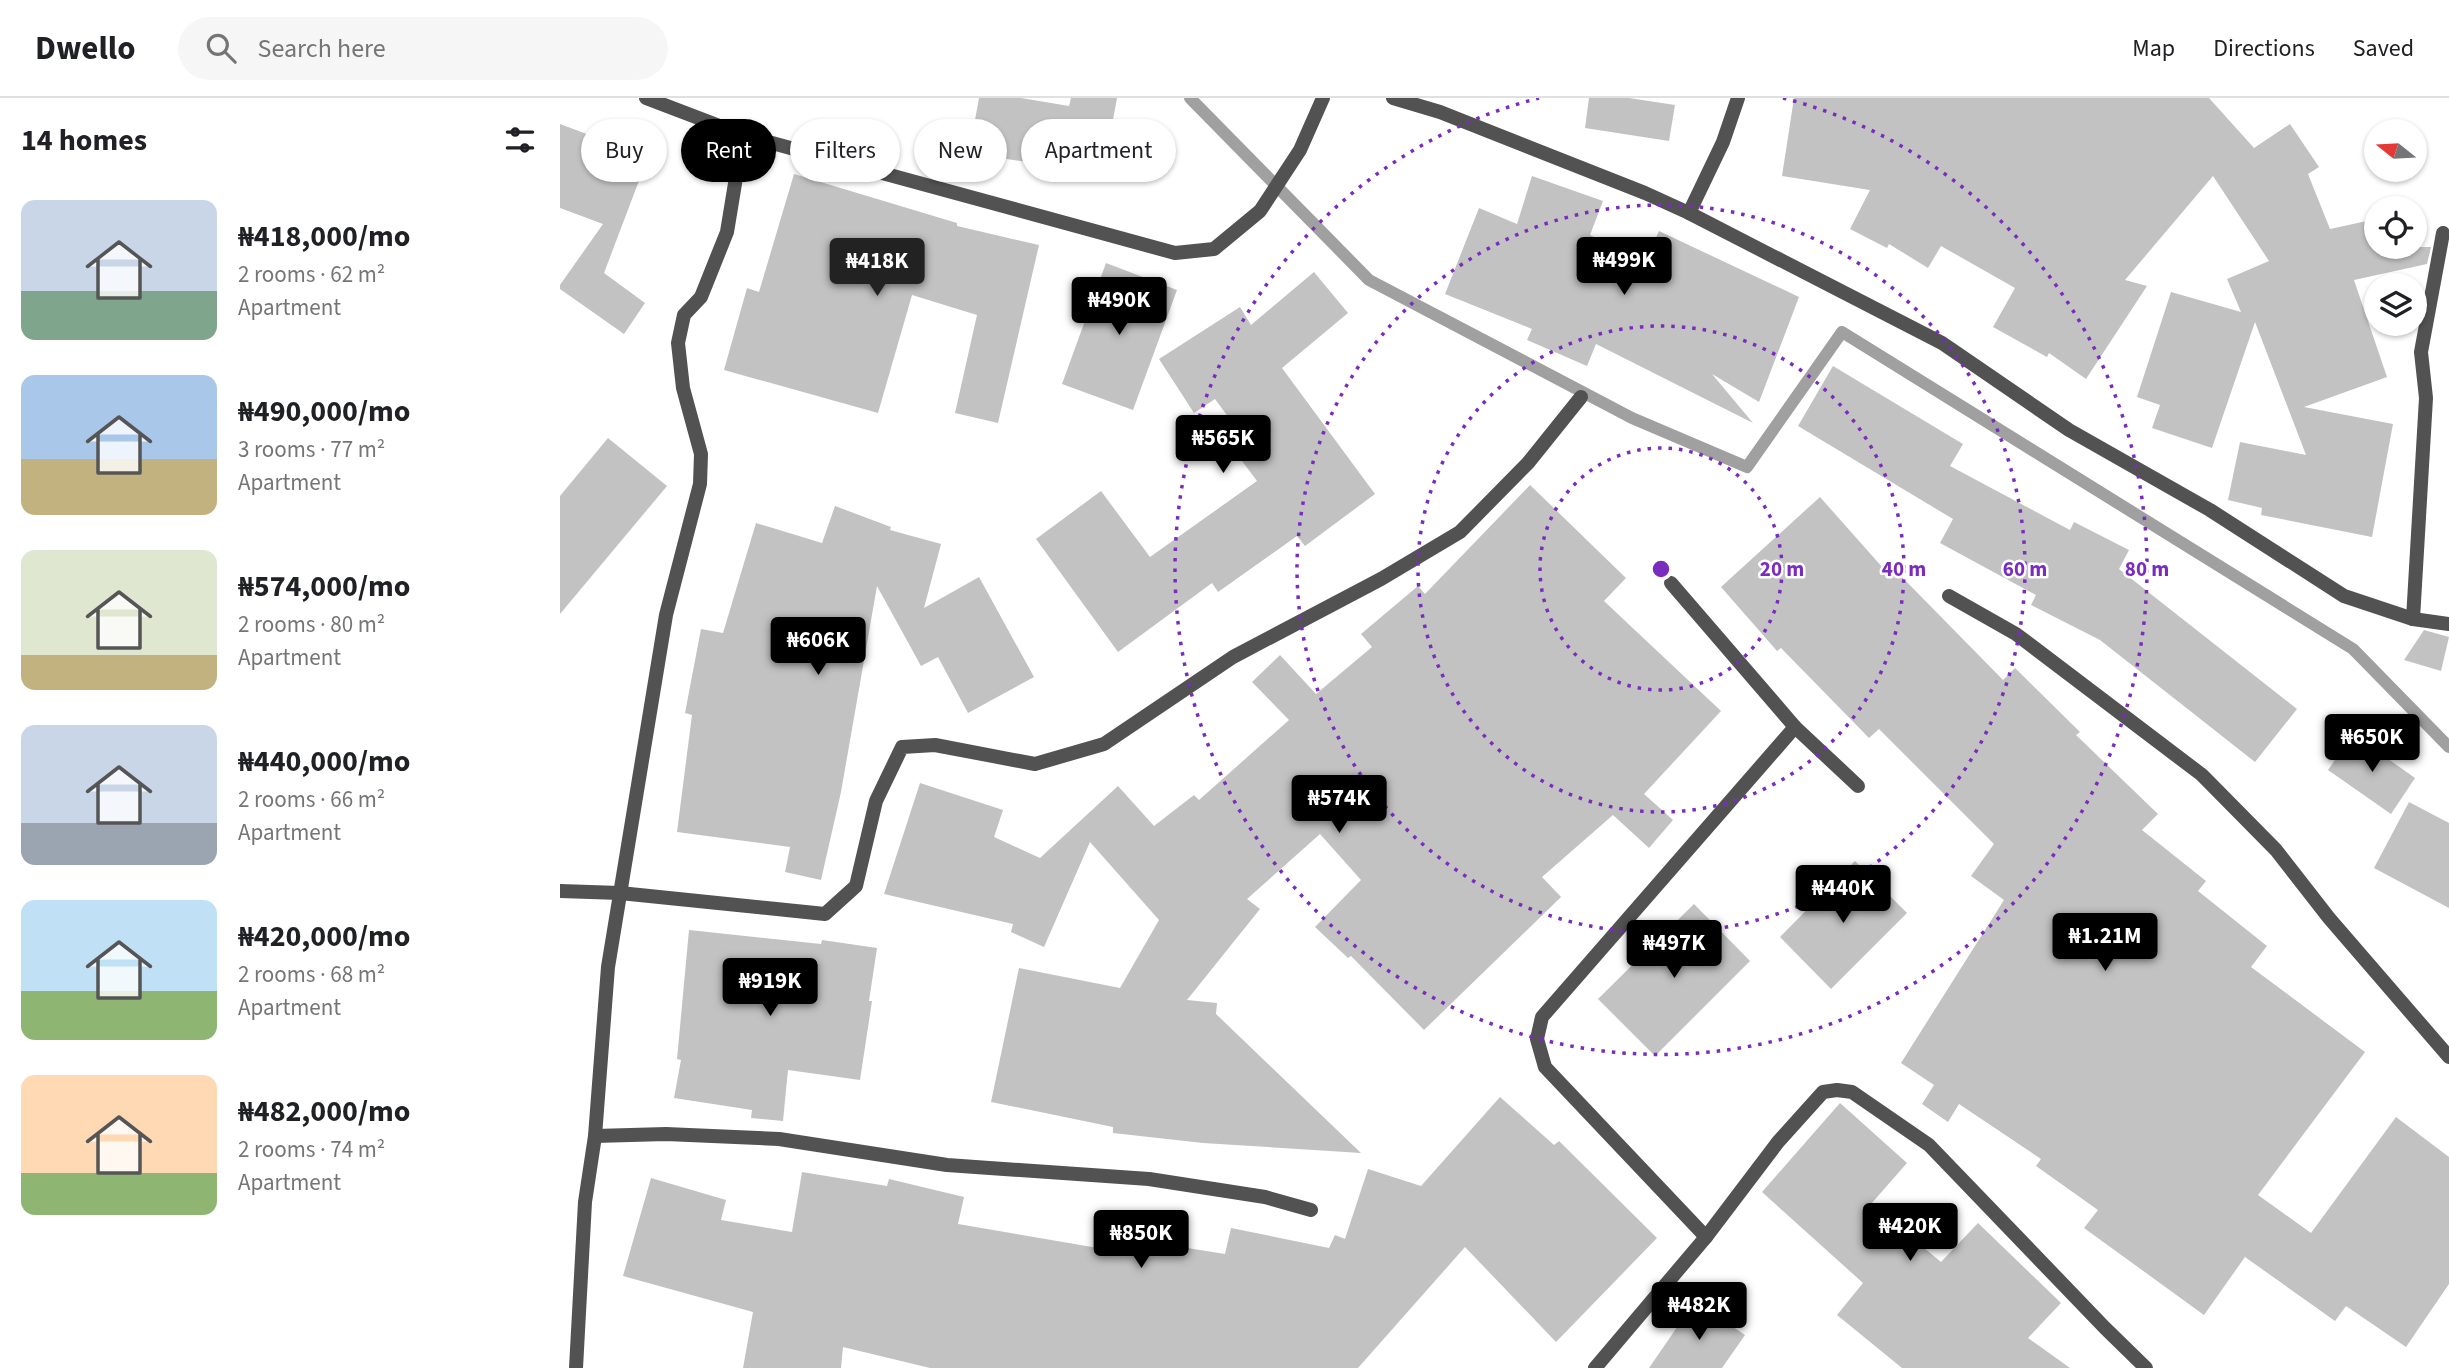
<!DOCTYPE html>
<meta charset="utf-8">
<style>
body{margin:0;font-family:"Source Sans 3",sans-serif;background:#f6f6f6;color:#202124;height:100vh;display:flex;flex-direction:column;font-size:26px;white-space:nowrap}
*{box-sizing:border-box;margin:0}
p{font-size:23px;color:#757577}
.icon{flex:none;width:38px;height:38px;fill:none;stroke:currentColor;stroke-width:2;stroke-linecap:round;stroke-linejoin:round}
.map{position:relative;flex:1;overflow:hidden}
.drawer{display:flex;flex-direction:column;background:#fff;width:560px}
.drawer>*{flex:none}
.top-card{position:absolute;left:21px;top:21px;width:665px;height:63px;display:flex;gap:14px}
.needle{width:46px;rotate:288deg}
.buttons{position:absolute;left:1804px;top:21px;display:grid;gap:14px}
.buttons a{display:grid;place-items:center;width:63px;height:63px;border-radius:50%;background:#fff;box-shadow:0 2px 5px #0004;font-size:35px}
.price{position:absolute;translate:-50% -60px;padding:0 16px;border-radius:7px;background:#000;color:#fff;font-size:23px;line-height:46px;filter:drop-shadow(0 2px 4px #0008)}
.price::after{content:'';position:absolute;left:50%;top:42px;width:21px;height:16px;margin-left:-10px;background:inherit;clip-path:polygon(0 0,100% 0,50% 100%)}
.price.active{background:#222;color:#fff}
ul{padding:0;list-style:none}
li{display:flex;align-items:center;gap:21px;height:175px;padding:0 21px}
li span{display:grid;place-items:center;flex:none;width:196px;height:140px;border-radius:14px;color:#555}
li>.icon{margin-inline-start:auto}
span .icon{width:84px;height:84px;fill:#fffc;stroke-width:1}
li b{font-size:30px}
h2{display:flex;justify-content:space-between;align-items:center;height:84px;padding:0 21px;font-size:30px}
.chip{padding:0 24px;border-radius:32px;background:#fff;box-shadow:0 2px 5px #0004;font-size:24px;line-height:63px}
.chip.active{background:#000;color:#fff}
header{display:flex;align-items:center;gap:42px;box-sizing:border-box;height:98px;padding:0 35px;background:#fff;border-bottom:2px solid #e0e0e0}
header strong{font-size:33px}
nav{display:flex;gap:38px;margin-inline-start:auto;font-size:24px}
.search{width:490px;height:63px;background:#f6f6f6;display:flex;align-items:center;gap:18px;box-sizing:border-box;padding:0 24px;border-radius:38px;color:#757577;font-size:26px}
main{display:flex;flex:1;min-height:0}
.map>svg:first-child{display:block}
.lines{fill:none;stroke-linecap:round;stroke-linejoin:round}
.stream{stroke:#a0a0a0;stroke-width:12}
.building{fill:#c2c2c2}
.street{stroke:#525252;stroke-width:14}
.ring{fill:none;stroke:#7b2cbf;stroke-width:3.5;stroke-dasharray:3.5 7}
.centre{fill:#7b2cbf;stroke:#fff;stroke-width:3.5}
.ring-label{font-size:21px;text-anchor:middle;font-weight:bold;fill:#7b2cbf;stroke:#fff;stroke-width:5;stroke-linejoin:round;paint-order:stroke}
</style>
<header>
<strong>Dwello</strong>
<div class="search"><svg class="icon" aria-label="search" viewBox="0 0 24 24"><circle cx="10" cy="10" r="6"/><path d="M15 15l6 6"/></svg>Search here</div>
<nav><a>Map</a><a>Directions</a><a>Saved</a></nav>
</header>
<main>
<section class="drawer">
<h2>14 homes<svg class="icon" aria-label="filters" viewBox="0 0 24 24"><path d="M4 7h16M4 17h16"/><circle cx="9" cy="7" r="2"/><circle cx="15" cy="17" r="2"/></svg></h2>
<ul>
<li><span style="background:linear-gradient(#c9d6e8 65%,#7fa58c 0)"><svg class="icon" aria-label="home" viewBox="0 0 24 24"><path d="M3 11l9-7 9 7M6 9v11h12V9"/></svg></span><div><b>₦418,000/mo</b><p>2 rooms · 62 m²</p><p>Apartment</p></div></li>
<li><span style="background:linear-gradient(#a9c7e8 60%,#c2b280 0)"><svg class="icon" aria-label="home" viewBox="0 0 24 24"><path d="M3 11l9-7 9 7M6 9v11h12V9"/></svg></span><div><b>₦490,000/mo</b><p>3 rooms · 77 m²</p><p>Apartment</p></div></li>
<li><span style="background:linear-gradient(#dfe7d0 75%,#c2b280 0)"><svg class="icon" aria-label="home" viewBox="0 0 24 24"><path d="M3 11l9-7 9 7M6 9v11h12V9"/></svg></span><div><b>₦574,000/mo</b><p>2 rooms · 80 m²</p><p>Apartment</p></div></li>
<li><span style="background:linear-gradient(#c9d6e8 70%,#9aa5b1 0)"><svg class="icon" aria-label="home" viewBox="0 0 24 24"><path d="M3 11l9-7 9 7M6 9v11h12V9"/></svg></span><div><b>₦440,000/mo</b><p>2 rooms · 66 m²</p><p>Apartment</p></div></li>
<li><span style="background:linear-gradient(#bfe0f5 65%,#8fb573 0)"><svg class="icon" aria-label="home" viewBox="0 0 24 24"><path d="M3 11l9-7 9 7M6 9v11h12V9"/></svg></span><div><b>₦420,000/mo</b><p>2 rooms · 68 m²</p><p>Apartment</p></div></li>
<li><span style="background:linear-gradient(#ffd9b3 70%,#8fb573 0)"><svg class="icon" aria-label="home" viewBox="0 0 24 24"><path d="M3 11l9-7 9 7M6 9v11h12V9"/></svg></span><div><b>₦482,000/mo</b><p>2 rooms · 74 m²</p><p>Apartment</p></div></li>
</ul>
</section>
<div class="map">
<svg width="1889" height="1270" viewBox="0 0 1889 1270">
<rect width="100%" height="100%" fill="#fff"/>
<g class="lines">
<!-- stream -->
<path class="stream" d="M630 0 809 182 1072 320 1187 369 1282 234 1793 551 1889 649"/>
</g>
<!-- building -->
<g class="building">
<path d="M419 0H461L509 8 511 0H557L543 76 409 55Z"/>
<path d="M1029 0H1069L1115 7 1109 43 1025 30Z"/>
<path d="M1234 0H1649L1694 50 1730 26 1759 69 1748 76 1770 131 1816 121V149H1871L1867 166 1794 182 1827 279 1744 309 1833 326 1812 439 1701 417 1702 410 1668 402 1680 344 1746 357 1695 224 1652 350 1592 330 1600 307 1577 299 1611 194 1681 214 1667 181 1709 163 1653 78 1565 182 1587 188 1526 281 1489 255 1487 259 1433 229 1455 190 1381 148 1368 170 1329 146 1327 150 1290 131 1310 92 1222 78Z"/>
<path d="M0 26 88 59 44 175 85 205 64 236 0 191V187L43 126 0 110Z"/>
<path d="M234 76 397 125V128L479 147 438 325 395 315 417 217 352 197 318 315 164 272 187 190 199 194Z"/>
<path d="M972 78 1043 103 1030 137 1086 162 1099 133 1239 199 1199 304 1152 276 1193 325 1036 246 1027 268 967 242 972 231 885 196 919 110 957 126Z"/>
<path d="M546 165 617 192 573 312 502 286Z"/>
<path d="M754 174 788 215 722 270 815 396 745 448 737 438 658 494 652 485 558 554 476 441 541 393 590 459 697 383 679 359 691 350 655 301 634 315 599 261 680 209 691 227Z"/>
<path d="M1273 268 1403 346 1390 368 1510 432 1514 424 1569 452 1559 471 1737 611 1695 664 1540 542 1471 507 1476 497 1380 445 1393 421 1238 328Z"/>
<path d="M48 340 107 388 0 516V398Z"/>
<path d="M970 387 1066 480 1044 503 1161 613 1084 696 1113 722 1089 750 1053 717 982 779 1001 799 864 932 791 858 788 860 755 829 801 782 760 736 687 801 700 811 627 902 657 905 656 916 801 1055 643 1045 553 1035V1029L431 1004 459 870 560 890 599 822 530 744 484 849 451 834 453 826 324 796 360 685 443 712 434 739 480 760 558 688 594 728 634 697 639 702 729 622 692 584 720 557 756 596 812 549 801 536 858 488 865 496Z"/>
<path d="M1260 399 1331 479 1337 474 1443 582 1455 570 1520 634 1516 637 1598 716 1582 732 1646 783 1638 793 1707 848 1691 869 1805 954 1698 1097 1751 1135 1836 1019 1889 1059V1186L1846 1249 1786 1208 1775 1223 1685 1159 1644 1217 1524 1130 1538 1112 1476 1068 1481 1061 1399 1006 1388 1024 1362 1006 1374 987 1341 965 1444 802 1411 778 1434 746 1319 631 1309 640 1221 550 1217 553 1161 489Z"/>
<path d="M275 408 331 429 330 432 381 446 364 510 419 479 474 579 408 615 378 559 361 568 317 488 281 694 261 782 225 774 230 749 117 734 132 617 125 615 141 531 163 535 196 425 262 445Z"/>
<path d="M1864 532 1889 539 1881 573 1844 562Z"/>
<path d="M1793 636 1855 680 1831 716 1768 672Z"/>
<path d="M1849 704 1889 725V810L1814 770Z"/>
<path d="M1295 763 1347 815 1271 891 1220 839Z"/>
<path d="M1134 806 1190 863 1095 958 1038 901Z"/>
<path d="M129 832 261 846 262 842 317 850 309 903H312L300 982 228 972 223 1023 191 1020 192 1012 114 1000 121 962 117 961Z"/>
<path d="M940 999 994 1047 999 1043 1097 1140 996 1244 905 1149 798 1270H370L283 1249 281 1270H183L193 1214 63 1178 91 1080 166 1102 161 1122 232 1134 242 1074 327 1088 329 1081 404 1099 398 1126 538 1150 540 1136 665 1156 671 1130 769 1150 775 1137 785 1141 808 1071 861 1088Z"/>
<path d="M1280 1005 1347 1065 1311 1106 1381 1164 1418 1125 1501 1205 1468 1240 1510 1270H1342L1277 1217 1303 1185 1202 1094Z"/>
<path d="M1135 1203 1185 1237 1162 1270H1089Z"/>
</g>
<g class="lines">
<!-- street -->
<g class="street">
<path d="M833 0 880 14 1085 95 1129 115 1382 245 1509 332 1650 412 1784 498 1853 521 1889 526"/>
<path d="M183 37 615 155 654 151 700 113 740 52 763 0"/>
<path d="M1129 115 1163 44 1178 0"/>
<path d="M1111 485 1235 629 1298 688"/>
<path d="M1389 498 1456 536 1642 677 1716 752 1769 820 1889 959"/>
<path d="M1853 521 1866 300 1861 254 1883 135"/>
<path d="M0 793 60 795 265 816 296 788 316 703 342 649 375 647 475 666 544 646 673 559 821 481 900 434 968 365 1021 299"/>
<path d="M35 1038 106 1036 219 1041 387 1067 589 1081 705 1099 751 1112"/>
<path d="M1146 1139 985 969 977 941 982 919 1235 629"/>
<path d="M16 1270 25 1104 35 1038 48 869 106 517 140 386 141 356 123 290 118 245 124 217 141 199 167 134 183 37 86 0"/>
<path d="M1035 1270 1146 1139 1218 1044 1263 994 1277 992 1292 994 1369 1047 1545 1230 1586 1270"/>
</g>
</g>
<!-- distance rings -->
<g class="ring">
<circle cx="1101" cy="471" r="121"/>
<circle cx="1101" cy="471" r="243"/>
<circle cx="1101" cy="471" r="364"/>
<path d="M1223 0A486 486 0 1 1 979 0"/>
</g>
<circle cx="1101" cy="471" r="10" class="centre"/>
<g class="ring-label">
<text x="1222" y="478">20 m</text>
<text x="1344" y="478">40 m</text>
<text x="1465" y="478">60 m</text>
<text x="1587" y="478">80 m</text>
</g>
</svg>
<div class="buttons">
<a><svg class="needle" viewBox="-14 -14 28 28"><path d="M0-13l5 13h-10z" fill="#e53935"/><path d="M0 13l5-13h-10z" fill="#757577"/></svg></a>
<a><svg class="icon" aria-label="locate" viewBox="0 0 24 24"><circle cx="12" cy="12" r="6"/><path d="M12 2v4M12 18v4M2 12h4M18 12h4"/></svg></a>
<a><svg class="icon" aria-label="layers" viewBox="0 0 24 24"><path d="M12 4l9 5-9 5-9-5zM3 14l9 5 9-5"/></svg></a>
</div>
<b class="price" style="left:1064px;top:199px">₦499K</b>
<b class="price active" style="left:317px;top:200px">₦418K</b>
<b class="price" style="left:559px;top:239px">₦490K</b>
<b class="price" style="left:663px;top:377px">₦565K</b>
<b class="price" style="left:258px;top:579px">₦606K</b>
<b class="price" style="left:1812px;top:676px">₦650K</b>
<b class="price" style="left:779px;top:737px">₦574K</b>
<b class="price" style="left:1283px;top:827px">₦440K</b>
<b class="price" style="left:1545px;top:875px">₦1.21M</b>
<b class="price" style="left:1114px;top:882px">₦497K</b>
<b class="price" style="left:210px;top:920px">₦919K</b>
<b class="price" style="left:1350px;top:1165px">₦420K</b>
<b class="price" style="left:581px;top:1172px">₦850K</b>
<b class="price" style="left:1139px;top:1244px">₦482K</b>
<div class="top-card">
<a class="chip">Buy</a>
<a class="chip active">Rent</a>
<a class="chip">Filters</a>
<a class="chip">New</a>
<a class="chip">Apartment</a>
</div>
</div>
</main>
